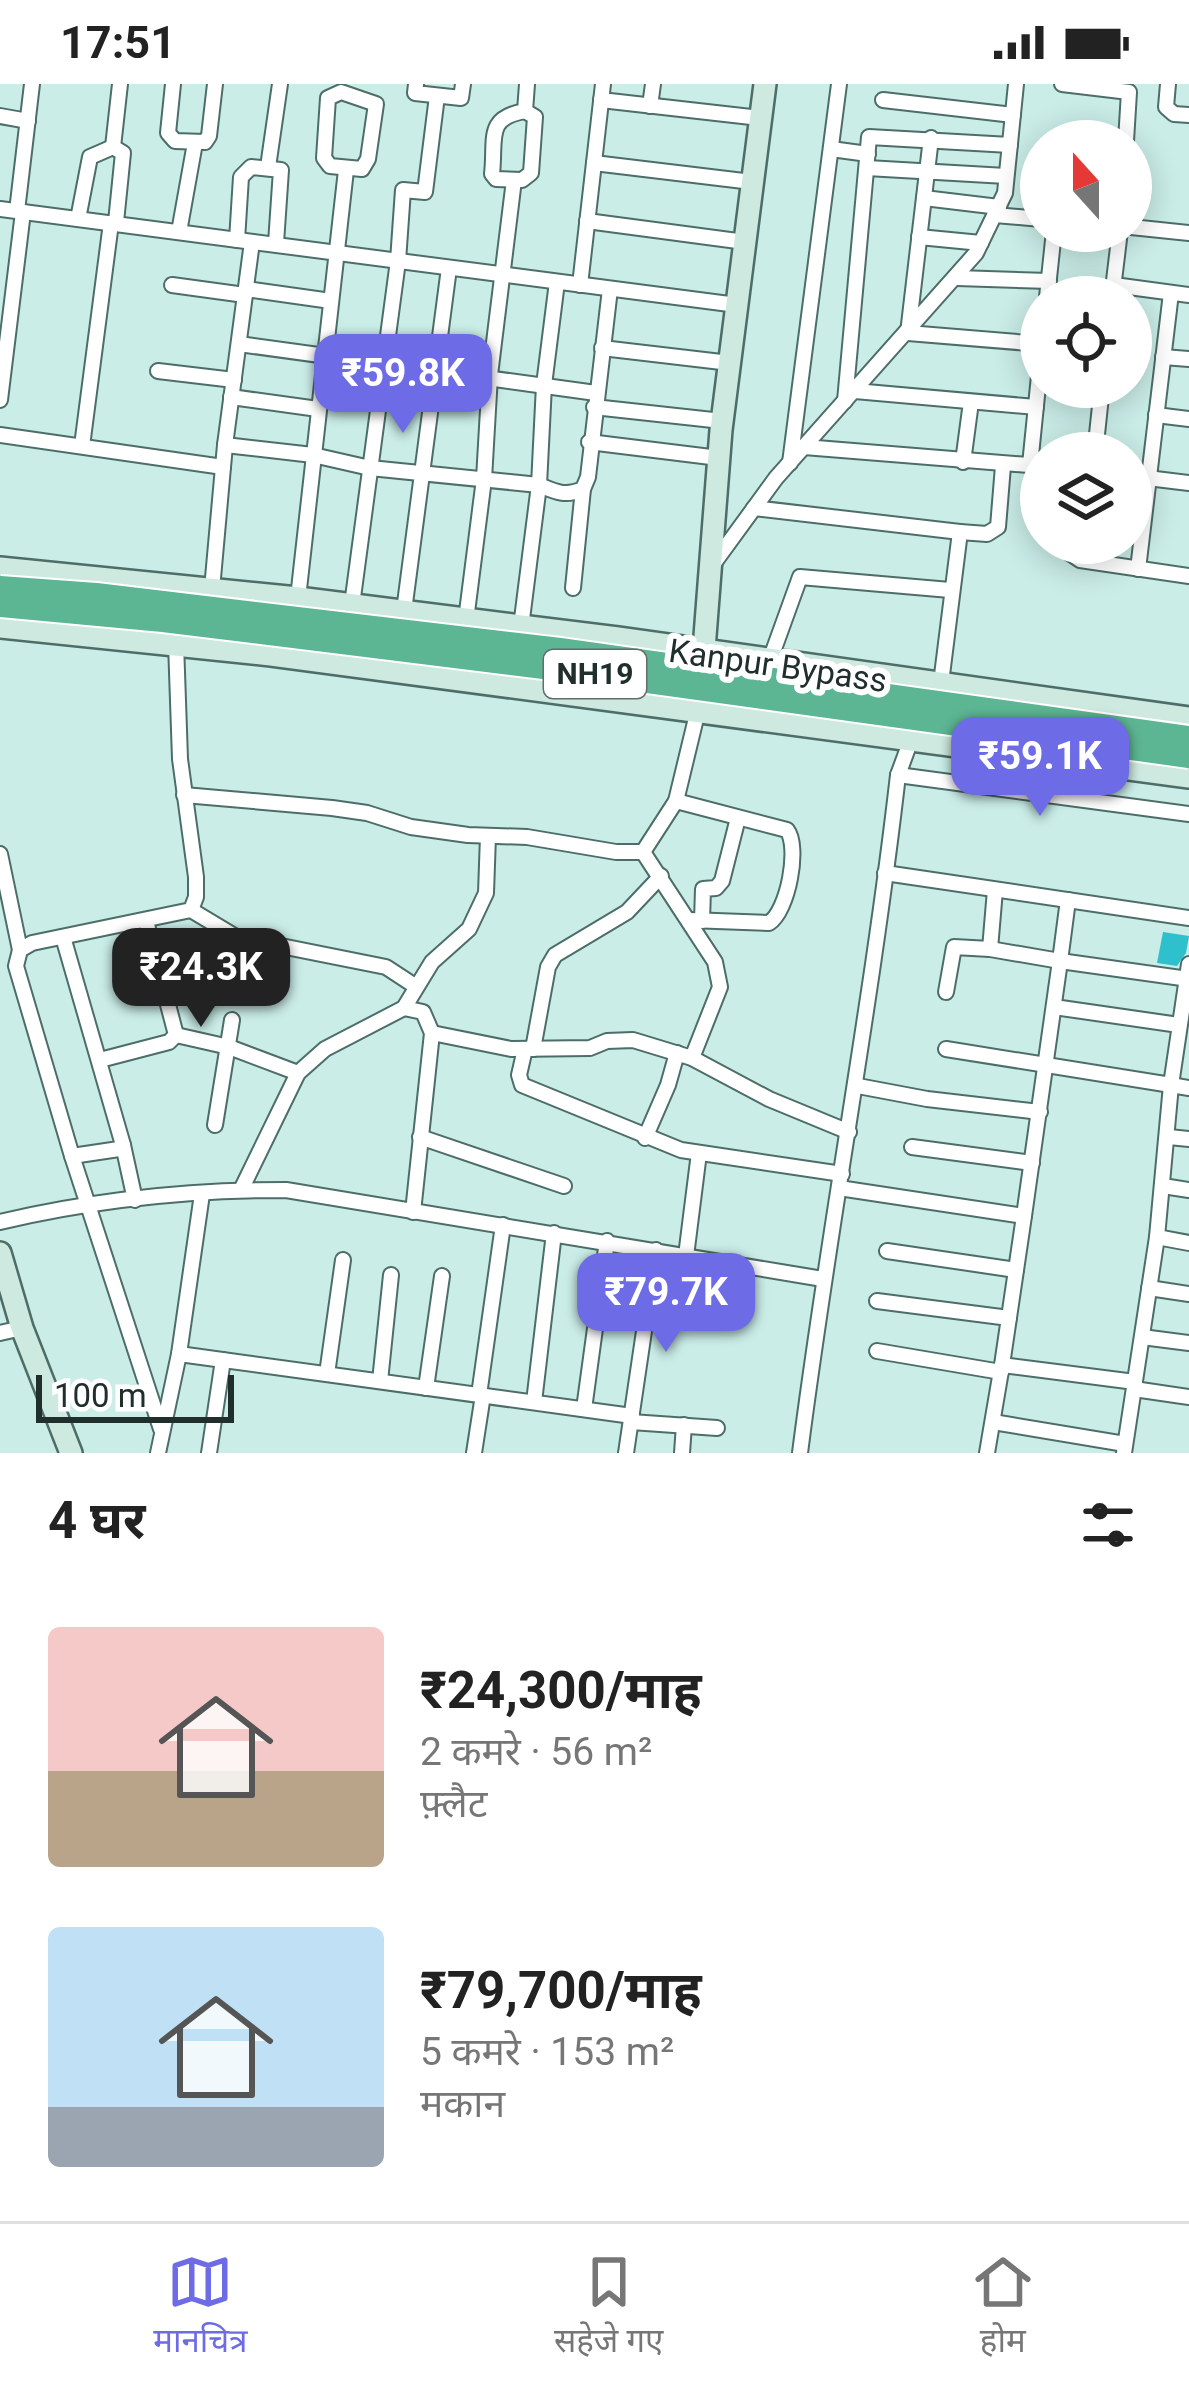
<!DOCTYPE html>
<html lang="hi">
<meta charset="utf-8">
<style>
body{margin:0;font-family:Roboto,"Noto Sans Devanagari",sans-serif;background:#f6f6f6;color:#222;height:100vh;display:flex;flex-direction:column;font-size:45px;white-space:nowrap}
*{box-sizing:border-box;margin:0}
p{font-size:39px;color:#767676}
.icon{flex:none;width:66px;height:66px;fill:none;stroke:currentColor;stroke-width:2;stroke-linecap:round;stroke-linejoin:round}
.map{position:relative;height:1369px;overflow:hidden}
.drawer{display:flex;flex-direction:column;background:#fff;flex:1}
.drawer>*{flex:none}
.needle{width:78px;rotate:339deg}
.fabs{position:absolute;left:1020px;top:36px;display:grid;gap:24px}
.fabs a{display:grid;place-items:center;width:132px;height:132px;border-radius:50%;background:#fff;box-shadow:0 6px 30px #0003;font-size:60px}
.scale{position:absolute;left:36px;bottom:30px;width:198px;box-sizing:border-box;padding-left:12px;border:6px solid #202e2c;border-top:0;font-size:33px;line-height:42px;white-space:nowrap;color:#202e2c;-webkit-text-stroke:9px #fff;paint-order:stroke}
.price{position:absolute;translate:-50% -102px;padding:0 27px;border-radius:24px;background:#6d6be5;color:#fff;font-size:39px;line-height:78px;filter:drop-shadow(0 3px 6px #0008)}
.price::after{content:'';position:absolute;left:50%;top:72px;width:36px;height:27px;margin-left:-18px;background:inherit;clip-path:polygon(0 0,100% 0,50% 100%)}
.price.on{background:#222;color:#fff}
ul{padding:0;list-style:none}
li{display:flex;align-items:center;gap:36px;height:300px;padding:0 48px}
li span{display:grid;place-items:center;flex:none;width:336px;height:240px;border-radius:12px;color:#555}
li>.icon{margin-inline-start:auto}
span .icon{width:144px;height:144px;fill:#fffc;stroke-width:1}
li b{font-size:51px}
h2{display:flex;justify-content:space-between;align-items:center;height:144px;padding:0 48px;font-size:51px}
.status{display:flex;justify-content:space-between;align-items:center;height:84px;padding:0 60px;background:#fff;direction:ltr}
.status svg{height:33px;fill:currentColor}
.tabs{display:flex;justify-content:space-around;align-items:center;height:168px;border-top:3px solid #e0e0e0;background:#fff;font-size:33px;color:#767676}
.tabs a{display:grid;justify-items:center;gap:6px}
.tabs .on{color:#6d6be5}
.map>svg:first-child{display:block}
.building{fill:#2ec0cd}
.lines{fill:none;stroke-linecap:round;stroke-linejoin:round}
.street-casing{stroke:#4d6d68;stroke-width:18}
.secondary-casing{stroke:#4d6d68;stroke-width:26}
.street{stroke:#fff;stroke-width:14}
.secondary{stroke:#cee9df;stroke-width:21}
.highway-bridge-casing{stroke:#fff;stroke-width:28;stroke-linecap:butt}
.highway-bridge{stroke:#5cb593;stroke-width:24}
.labels{text-anchor:middle;stroke-width:12;stroke-linejoin:round;paint-order:stroke}
.shield{fill:#fff;stroke:#636d6b;stroke-width:3}
.shield-label{font-size:30px;font-weight:bold;fill:#202e2c}
.street-label{font-size:33px;fill:#202e2c;stroke:#fff}
</style>
<div class="status"><b>17:51</b><svg viewBox="0 0 49 12"><path d="M0 12V9h3v3zM5 12V6h3v6zM10 12V3h3v9zM15 12V0h3v12zM26 1h20v11H26zM47 4h2v5h-2z"/></svg></div>
<div class="map">
<svg width="1189" height="1369" viewBox="0 0 1189 1369">
<rect width="100%" height="100%" fill="#caede8"/>
<!-- building -->
<path class="building" d="M1163 848 1189 852 1186 869 1177 882 1157 879Z"/>
<g class="lines">
<defs>
<g id="street">
<path d="M173 0 168 49 175 57 205 58 209 52 215 0"/>
<path d="M416 0 415 9 461 14 463 0"/>
<path d="M1062 0 1129 8 1126 57"/>
<path d="M1168 0 1166 23 1174 30 1189 31"/>
<path d="M341 8 376 20 368 75 362 85 330 82 324 74 328 14Z"/>
<path d="M601 16 760 34"/>
<path d="M883 16 1013 31"/>
<path d="M650 22 653 0"/>
<path d="M525 27C485 34 496 54 492 90L496 95 522 96 531 89 535 33 525 27 527 0"/>
<path d="M0 32 28 37"/>
<path d="M931 54 908 249 1041 260"/>
<path d="M113 63 120 0"/>
<path d="M831 65 868 70"/>
<path d="M594 79 752 98"/>
<path d="M268 83 280 0"/>
<path d="M867 84 1006 92"/>
<path d="M924 114 999 123"/>
<path d="M0 125 737 221"/>
<path d="M17 127 32 0"/>
<path d="M995 131 1041 135"/>
<path d="M78 135 90 73 113 63 123 69 116 138"/>
<path d="M587 137 745 158"/>
<path d="M1131 143 1189 149"/>
<path d="M179 148 195 59"/>
<path d="M919 153 981 159"/>
<path d="M237 156 241 93 251 83 281 86 276 159"/>
<path d="M957 194 1049 197"/>
<path d="M172 201 245 211"/>
<path d="M580 201 603 0"/>
<path d="M1114 201 1189 211"/>
<path d="M246 205 331 217"/>
<path d="M1047 213 1054 147"/>
<path d="M1112 213 1120 147"/>
<path d="M239 260 596 309"/>
<path d="M602 264 730 279"/>
<path d="M1163 273 1189 275"/>
<path d="M158 287 234 296"/>
<path d="M855 307 1036 323"/>
<path d="M231 313 318 325"/>
<path d="M0 316 23 128"/>
<path d="M845 317 869 53 1010 61"/>
<path d="M594 323 722 337"/>
<path d="M1156 331 1189 335"/>
<path d="M0 351 223 383"/>
<path d="M589 358 719 374"/>
<path d="M225 361 313 371 370 384 539 401C556 408 565 413 583 405L588 393 610 205"/>
<path d="M82 362 111 139"/>
<path d="M804 363 1041 382"/>
<path d="M1095 369 1102 303"/>
<path d="M963 378 971 318"/>
<path d="M790 379 839 0"/>
<path d="M1030 381 1041 272"/>
<path d="M1131 392 1189 399"/>
<path d="M754 424 960 448"/>
<path d="M1066 459 1068 468 1080 476 1189 492"/>
<path d="M714 479 776 394 976 169 1005 109 1016 0"/>
<path d="M1138 485 1171 209"/>
<path d="M573 504 583 405"/>
<path d="M212 505 225 361 252 158"/>
<path d="M298 514 346 86"/>
<path d="M352 521 398 177 403 106 425 108 437 12"/>
<path d="M404 527 449 184"/>
<path d="M466 536 484 395 490 291 514 96"/>
<path d="M521 543 539 401 544 301 557 198"/>
<path d="M770 576 800 493 950 506"/>
<path d="M941 599 960 448 987 450 998 443 1003 382"/>
<path d="M898 691 1189 730"/>
<path d="M184 711 332 724 367 729 411 743 468 751 527 753 616 768H643L676 717 698 626"/>
<path d="M676 717 787 746C800 763 788 827 769 839L689 836"/>
<path d="M643 768 715 878 720 903 692 974"/>
<path d="M0 770 20 866"/>
<path d="M885 789 1189 834"/>
<path d="M191 826 236 853 386 883 415 902"/>
<path d="M702 837 703 805 716 804 722 797 738 734"/>
<path d="M63 853 123 1061 119 1065 72 1072"/>
<path d="M990 865 1060 877 1068 816"/>
<path d="M946 908 954 863 990 865 995 806"/>
<path d="M1054 923 1179 941"/>
<path d="M404 924 423 928 432 949 413 1128"/>
<path d="M432 949 511 965 590 964 607 957 633 956 692 974 769 1015 849 1048"/>
<path d="M176 951 229 963 298 989"/>
<path d="M525 965 519 991 522 1001 681 1066 842 1090"/>
<path d="M533 965 548 883 555 871 627 828 661 792"/>
<path d="M946 965 1171 1001 1189 880"/>
<path d="M100 976 169 958 176 951 146 837"/>
<path d="M858 1002 927 1015 1040 1028"/>
<path d="M215 1041 232 936"/>
<path d="M420 1053 564 1102"/>
<path d="M1169 1053 1189 1055"/>
<path d="M645 1054 668 1001 677 969"/>
<path d="M123 1061 135 1116"/>
<path d="M912 1063 1032 1079"/>
<path d="M1163 1102 1189 1106"/>
<path d="M839 1104 1024 1132 1060 877 1189 895"/>
<path d="M241 1106 298 989 325 965 404 924 432 878 469 845 486 809 488 752"/>
<path d="M1024 1132 1002 1281 1135 1298"/>
<path d="M0 1138C93 1116 191 1106 286 1106L823 1195"/>
<path d="M1157 1153 1189 1159"/>
<path d="M887 1167 1016 1186"/>
<path d="M686 1172 699 1069"/>
<path d="M1149 1204 1189 1210"/>
<path d="M877 1217 1009 1234"/>
<path d="M0 1249 22 1244"/>
<path d="M1142 1253 1189 1259"/>
<path d="M877 1267 1001 1288"/>
<path d="M179 1270 632 1332"/>
<path d="M327 1290 343 1176"/>
<path d="M380 1297 391 1191"/>
<path d="M426 1304 442 1192"/>
<path d="M1134 1305 1189 1313"/>
<path d="M479 1311 503 1141"/>
<path d="M534 1318 554 1149"/>
<path d="M584 1325 607 1157"/>
<path d="M631 1338 717 1344"/>
<path d="M993 1338 1125 1360"/>
<path d="M161 1345 72 1072 16 882 20 866 32 859 191 826 196 813V793L180 675 176 559"/>
<path d="M158 1369 179 1270 202 1110"/>
<path d="M209 1369 223 1276"/>
<path d="M474 1369 483 1311"/>
<path d="M626 1369 656 1166"/>
<path d="M682 1369 684 1341"/>
<path d="M800 1369C829 1142 872 918 898 691L912 653"/>
<path d="M987 1369 1002 1281"/>
<path d="M1124 1369 1157 1153 1171 1001 1189 1004"/>
</g>
<g id="secondary">
<path d="M0 484 298 514 618 554 1189 634"/>
<path d="M0 543 271 571 1189 693"/>
<path d="M703 578 721 346 765 0"/>
<path d="M0 1169 22 1244 71 1369"/>
</g>
</defs>
<!-- street casing -->
<use href="#street" class="street-casing"/>
<!-- secondary casing -->
<use href="#secondary" class="secondary-casing"/>
<!-- street -->
<use href="#street" class="street"/>
<!-- secondary -->
<use href="#secondary" class="secondary"/>
<defs>
<g id="highway-bridge">
<path d="M0 504 96 511 560 566 1189 654"/>
<path d="M0 521 163 536 568 586 1189 672"/>
</g>
</defs>
<!-- highway-bridge casing -->
<use href="#highway-bridge" class="highway-bridge-casing"/>
<!-- highway-bridge -->
<use href="#highway-bridge" class="highway-bridge"/>
</g>
<g class="labels">
<!-- shield labels -->
<rect class="shield" x="544" y="566" width="102" height="48" rx="9"/>
<g class="shield-label">
<text x="595" y="600">NH19</text>
</g>
<!-- street labels -->
<g class="street-label">
<text transform="translate(778 581) rotate(8)" y="12">Kanpur Bypass</text>
</g>
</g>
</svg>
<div class="fabs">
<a><svg class="needle" viewBox="-14 -14 28 28"><path d="M0-13l5 13h-10z" fill="#e53935"/><path d="M0 13l5-13h-10z" fill="#767676"/></svg></a>
<a><svg class="icon" aria-label="locate" viewBox="0 0 24 24"><circle cx="12" cy="12" r="6"/><path d="M12 2v4M12 18v4M2 12h4M18 12h4"/></svg></a>
<a><svg class="icon" aria-label="layers" viewBox="0 0 24 24"><path d="M12 4l9 5-9 5-9-5zM3 14l9 5 9-5"/></svg></a>
</div>
<div class="scale">100 m</div>
<b class="price" style="left:403px;top:352px">₹59.8K</b>
<b class="price" style="left:1040px;top:735px">₹59.1K</b>
<b class="price on" style="left:201px;top:946px">₹24.3K</b>
<b class="price" style="left:666px;top:1271px">₹79.7K</b>
</div>
<section class="drawer">
<h2>4 घर<svg class="icon" aria-label="filters" viewBox="0 0 24 24"><path d="M4 7h16M4 17h16"/><circle cx="9" cy="7" r="2"/><circle cx="15" cy="17" r="2"/></svg></h2>
<ul>
<li><span style="background:linear-gradient(#f6c9c9 60%,#b9a48a 0)"><svg class="icon" aria-label="home" viewBox="0 0 24 24"><path d="M3 11l9-7 9 7M6 9v11h12V9"/></svg></span><div><b>₹24,300/माह</b><p>2 कमरे · 56 m²</p><p>फ़्लैट</p></div></li>
<li><span style="background:linear-gradient(#bfe0f5 75%,#9aa5b1 0)"><svg class="icon" aria-label="home" viewBox="0 0 24 24"><path d="M3 11l9-7 9 7M6 9v11h12V9"/></svg></span><div><b>₹79,700/माह</b><p>5 कमरे · 153 m²</p><p>मकान</p></div></li>
</ul>
</section>
<nav class="tabs">
<a class="on"><svg class="icon" aria-label="map" viewBox="0 0 24 24"><path d="M3 6l6-2 6 2 6-2v14l-6 2-6-2-6 2zM9 4v14M15 6v14"/></svg>मानचित्र</a>
<a><svg class="icon" aria-label="saved" viewBox="0 0 24 24"><path d="M7 4h10v16l-5-4-5 4z"/></svg>सहेजे गए</a>
<a><svg class="icon" aria-label="home" viewBox="0 0 24 24"><path d="M3 11l9-7 9 7M6 9v11h12V9"/></svg>होम</a>
</nav>
